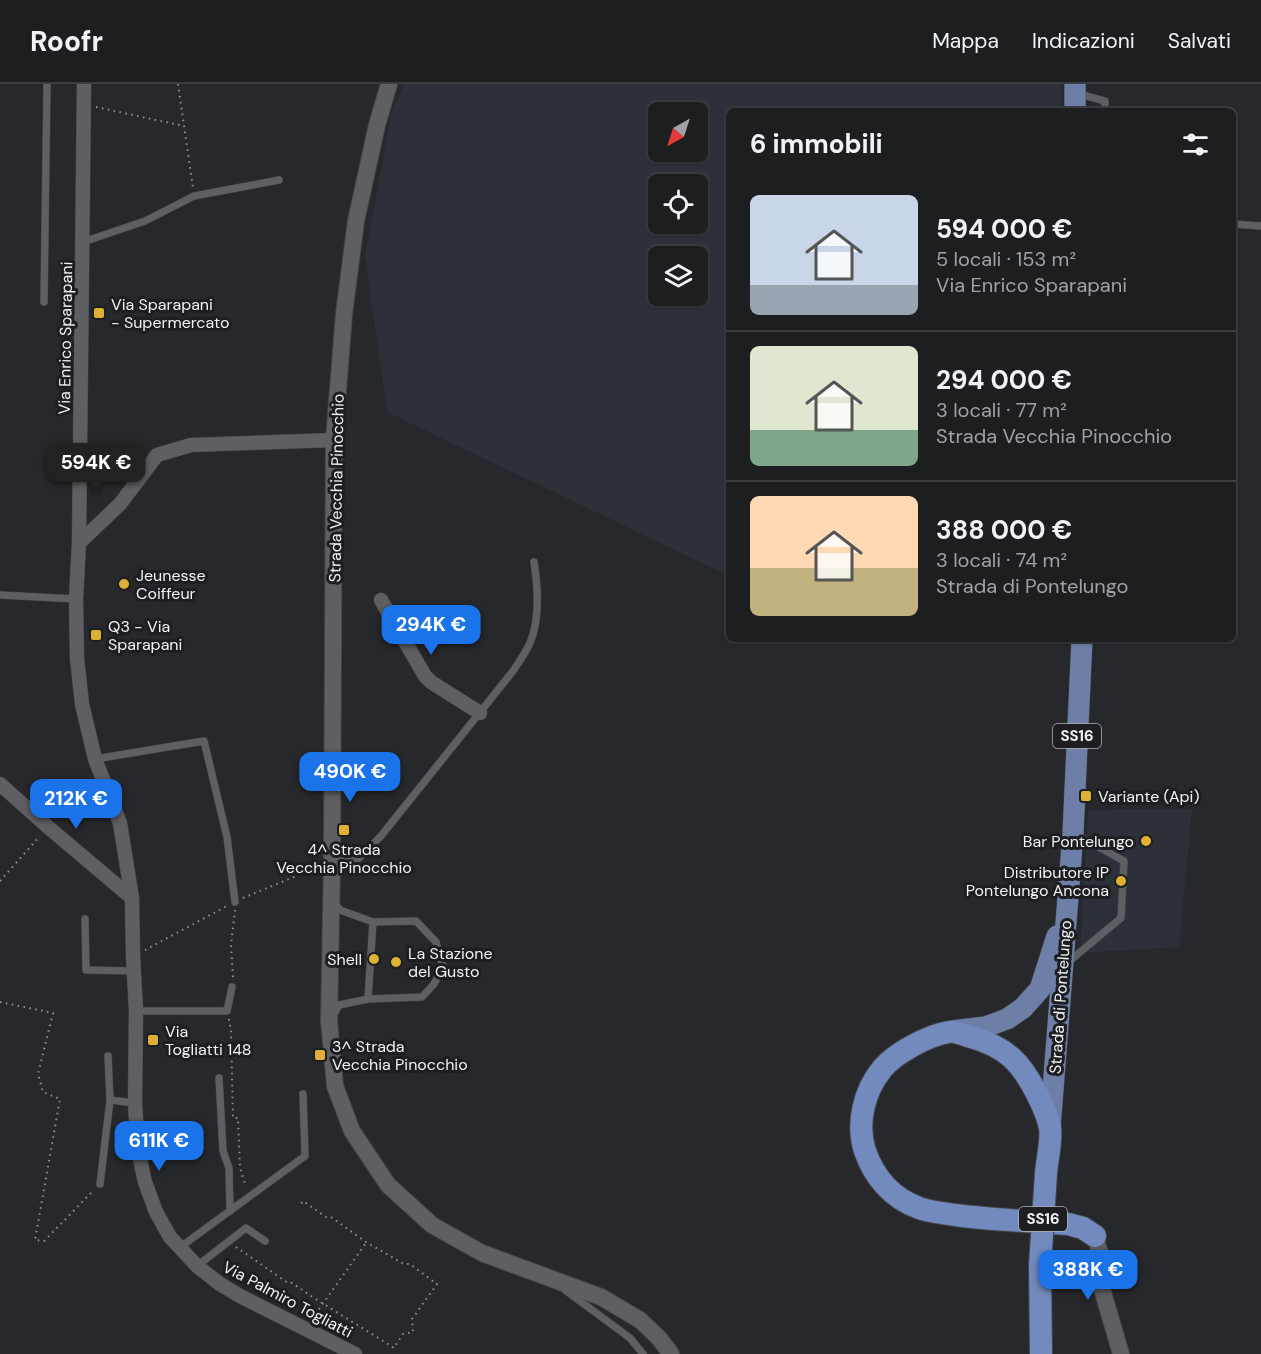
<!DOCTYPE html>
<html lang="it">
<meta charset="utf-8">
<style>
body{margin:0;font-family:"DM Sans",sans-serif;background:#252729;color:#f1f3f6;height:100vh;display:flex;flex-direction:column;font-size:22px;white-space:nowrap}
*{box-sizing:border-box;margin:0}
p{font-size:20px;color:#a0a2a5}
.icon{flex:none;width:33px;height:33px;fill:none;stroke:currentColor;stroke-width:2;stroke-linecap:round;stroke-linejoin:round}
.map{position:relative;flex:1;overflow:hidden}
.details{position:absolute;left:726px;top:24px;width:510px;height:534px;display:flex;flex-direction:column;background:#1c1e20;border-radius:9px;box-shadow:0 2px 4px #0004,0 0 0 2px #3a3c3e}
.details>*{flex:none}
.needle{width:39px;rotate:219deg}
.tools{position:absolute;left:648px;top:18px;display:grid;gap:12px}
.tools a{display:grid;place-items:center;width:60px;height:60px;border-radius:9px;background:#1c1e20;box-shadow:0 2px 4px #0004,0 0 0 2px #3a3c3e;font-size:30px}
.price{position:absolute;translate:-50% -51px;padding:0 14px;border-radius:12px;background:#1a73e8;color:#fff;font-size:20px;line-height:39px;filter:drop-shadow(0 2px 3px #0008)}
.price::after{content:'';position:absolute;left:50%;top:36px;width:18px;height:14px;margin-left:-9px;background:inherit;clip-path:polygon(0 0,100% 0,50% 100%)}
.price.current{background:#222;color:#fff}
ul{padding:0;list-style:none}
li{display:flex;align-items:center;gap:18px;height:150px;padding:0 24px}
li+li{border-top:2px solid #3a3c3e}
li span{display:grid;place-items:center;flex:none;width:168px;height:120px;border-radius:9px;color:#555}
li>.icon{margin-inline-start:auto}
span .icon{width:72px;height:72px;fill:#fffc;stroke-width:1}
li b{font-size:26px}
h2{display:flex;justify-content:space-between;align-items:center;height:72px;padding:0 24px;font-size:26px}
header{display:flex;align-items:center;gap:36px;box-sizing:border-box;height:84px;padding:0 30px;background:#1c1e20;border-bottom:2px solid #3a3c3e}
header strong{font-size:28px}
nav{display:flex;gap:33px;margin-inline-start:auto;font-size:21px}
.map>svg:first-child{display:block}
.built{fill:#2c3038;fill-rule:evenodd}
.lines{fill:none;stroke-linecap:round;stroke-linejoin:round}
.service-casing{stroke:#454649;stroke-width:8}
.minor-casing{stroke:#454649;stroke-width:15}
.tertiary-casing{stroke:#454649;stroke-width:18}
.primary-casing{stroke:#454649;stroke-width:22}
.trunk-casing{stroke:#454649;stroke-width:24}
.path{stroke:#919395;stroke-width:2;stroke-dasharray:1.5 4.5;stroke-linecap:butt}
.service{stroke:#5d5f62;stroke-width:7}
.minor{stroke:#5d5f62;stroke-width:14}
.tertiary{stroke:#5d5f62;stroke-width:16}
.primary{stroke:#6d7fa7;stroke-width:21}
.trunk{stroke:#728abe;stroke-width:22}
.trunk-bridge-casing{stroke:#454649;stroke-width:24;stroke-linecap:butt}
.trunk-bridge{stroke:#728abe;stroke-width:22}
.poi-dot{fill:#e0b034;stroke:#1d1e21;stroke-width:2}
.labels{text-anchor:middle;stroke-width:6;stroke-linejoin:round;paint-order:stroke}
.shield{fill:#1d1e21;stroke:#b1b2b5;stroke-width:1.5}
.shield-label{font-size:15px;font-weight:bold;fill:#f1f2f4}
.poi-label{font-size:16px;fill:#f1f2f4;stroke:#1d1e21;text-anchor:start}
.street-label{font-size:16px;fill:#f1f2f4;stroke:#1d1e21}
</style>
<header>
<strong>Roofr</strong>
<nav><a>Mappa</a><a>Indicazioni</a><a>Salvati</a></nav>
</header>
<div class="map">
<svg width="1261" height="1270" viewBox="0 0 1261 1270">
<rect width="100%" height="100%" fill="#26282b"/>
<!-- built -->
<g class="built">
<path d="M404 0H1061L1062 27H729V492L387 328 365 172 392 27ZM658 28H698V68H658ZM658 100H698V140H658ZM658 172H698V212H658Z"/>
<path d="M1192 725 1179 863 1080 869 1088 726Z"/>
</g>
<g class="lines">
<defs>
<g id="service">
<path d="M1079 10 1105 17V27"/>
<path d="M1233 140 1261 142"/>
<path d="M83 158 145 137 194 112 279 96"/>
<path d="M44 218 47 0"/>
<path d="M0 511 76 515"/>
<path d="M95 675 204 657 227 753 235 818"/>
<path d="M332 777 357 776 381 752 513 587C519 578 526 568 530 559 540 535 538 503 534 478"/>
<path d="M85 835 86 886 134 887"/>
<path d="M1067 879 1121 834 1124 777 1077 751"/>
<path d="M368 915 422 913 434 900 443 883 436 858 416 837 373 838"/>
<path d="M136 927H227L232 903"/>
<path d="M334 930 339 921 368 915 373 838 340 826 335 820"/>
<path d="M219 994 223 1067 229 1084 230 1127"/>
<path d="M110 1016 135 1019"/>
<path d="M100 1100 110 1016 108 972"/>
<path d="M179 1164 305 1072 303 1010"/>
<path d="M197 1182 246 1144 265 1157"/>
<path d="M565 1206 630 1254 643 1270"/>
</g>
<g id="minor">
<path d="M84 0 79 459 76 515 77 574 82 620 95 675 120 739 132 814 133 872 136 927 135 1019 138 1066 145 1098 156 1128 170 1153 197 1182 220 1200 240 1212 355 1270"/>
<path d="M79 459 120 420 157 371 191 361 334 356"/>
<path d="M381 516 425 592 431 598 480 629"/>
<path d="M0 700 48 743 132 814"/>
</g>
<g id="tertiary">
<path d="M389 0 377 41 356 137 344 230 334 356 332 777 329 937 335 1002 352 1047 388 1101 432 1141 482 1169 601 1213 640 1236 659 1254 671 1270"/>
<path d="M1095 1152 1100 1169 1102 1205 1121 1270"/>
</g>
<g id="primary">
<path d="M1075 0V27"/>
<path d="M952 947 985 943 1007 935 1023 924 1040 905 1057 852"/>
<path d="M1050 1044 1073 749 1082 555"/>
</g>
<g id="trunk">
<path d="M1046 1089C1047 1076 1052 1056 1050 1044 1048 1032 1042 1020 1037 1010 1021 978 1006 963 971 953 964 951 955 947 949 948 929 951 895 969 882 985 864 1007 856 1040 865 1067 874 1093 892 1114 919 1124 930 1128 943 1129 955 1131 992 1136 1030 1137 1068 1140L1083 1144 1095 1152"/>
<path d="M1040 1181 1041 1270"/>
</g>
</defs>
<!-- service casing -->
<use href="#service" class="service-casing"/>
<!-- minor casing -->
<use href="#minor" class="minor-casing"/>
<!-- tertiary casing -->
<use href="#tertiary" class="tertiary-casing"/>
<!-- primary casing -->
<use href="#primary" class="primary-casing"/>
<!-- trunk casing -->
<use href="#trunk" class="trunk-casing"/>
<!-- path -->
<g class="path">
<path d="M178 0 193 104"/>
<path d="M96 23 184 42"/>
<path d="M0 797 40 752"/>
<path d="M243 814 318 783"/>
<path d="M145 866 227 822"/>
<path d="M233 893 231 861 235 826"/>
<path d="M0 918 53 929 38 990 43 1008 60 1015 35 1156 44 1157 94 1106"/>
<path d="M229 935 231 947 233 1034H238L240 1084 246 1103"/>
<path d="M236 1163 288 1199H292C325 1222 360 1242 394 1264L403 1250 413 1248 412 1235 437 1200 410 1180H404L366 1158 331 1133H326L303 1117 300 1121"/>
<path d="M312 1235 366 1159"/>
</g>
<!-- service -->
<use href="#service" class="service"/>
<!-- minor -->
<use href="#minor" class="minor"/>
<!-- tertiary -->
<use href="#tertiary" class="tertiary"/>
<!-- primary -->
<use href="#primary" class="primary"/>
<!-- trunk -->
<use href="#trunk" class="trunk"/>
<defs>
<path id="trunk-bridge" d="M1040 1181 1046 1089"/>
</defs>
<!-- trunk-bridge casing -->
<use href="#trunk-bridge" class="trunk-bridge-casing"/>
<!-- trunk-bridge -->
<use href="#trunk-bridge" class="trunk-bridge"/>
</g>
<!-- markers -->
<g class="poi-dot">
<rect x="93" y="223" width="12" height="12" rx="3"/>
<circle cx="124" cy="500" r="6"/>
<rect x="90" y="545" width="12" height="12" rx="3"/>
<rect x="1080" y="706" width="12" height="12" rx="3"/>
<rect x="338" y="740" width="12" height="12" rx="3"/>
<circle cx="1146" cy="757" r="6"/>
<circle cx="1121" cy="797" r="6"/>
<circle cx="374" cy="875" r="6"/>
<circle cx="396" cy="878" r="6"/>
<rect x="147" y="950" width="12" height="12" rx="3"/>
<rect x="314" y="965" width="12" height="12" rx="3"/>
</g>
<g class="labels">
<!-- shield labels -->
<g class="shield">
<rect x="1053" y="640" width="48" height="24" rx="4.5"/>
<rect x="1019" y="1123" width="48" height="24" rx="4.5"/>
</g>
<g class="shield-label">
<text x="1077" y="657">SS16</text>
<text x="1043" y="1140">SS16</text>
</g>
<!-- poi labels -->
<g class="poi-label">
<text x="111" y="226">Via Sparapani<tspan x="111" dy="18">- Supermercato</tspan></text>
<text x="136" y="497">Jeunesse<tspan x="136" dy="18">Coiffeur</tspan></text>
<text x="108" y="548">Q3 - Via<tspan x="108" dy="18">Sparapani</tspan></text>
<text x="1098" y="718">Variante (Api)</text>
<text x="1134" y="763" text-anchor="end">Bar Pontelungo</text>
<text x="344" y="771" text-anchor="middle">4^ Strada<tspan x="344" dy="18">Vecchia Pinocchio</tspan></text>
<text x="1109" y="794" text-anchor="end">Distributore IP<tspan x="1109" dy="18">Pontelungo Ancona</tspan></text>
<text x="408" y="875">La Stazione<tspan x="408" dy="18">del Gusto</tspan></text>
<text x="362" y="881" text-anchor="end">Shell</text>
<text x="165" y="953">Via<tspan x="165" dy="18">Togliatti 148</tspan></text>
<text x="332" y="968">3^ Strada<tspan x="332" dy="18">Vecchia Pinocchio</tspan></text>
</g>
<!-- street labels -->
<g class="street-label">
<text transform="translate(65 254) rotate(-89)" y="6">Via Enrico Sparapani</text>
<text transform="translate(336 404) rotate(-89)" y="6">Strada Vecchia Pinocchio</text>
<text transform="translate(1060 913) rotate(-86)" y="6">Strada di Pontelungo</text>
<text transform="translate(288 1215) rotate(28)" y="6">Via Palmiro Togliatti</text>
</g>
</g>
</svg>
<div class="tools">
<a><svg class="needle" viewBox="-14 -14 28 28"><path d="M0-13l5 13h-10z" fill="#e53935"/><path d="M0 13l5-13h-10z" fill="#a0a2a5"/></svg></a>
<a><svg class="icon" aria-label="locate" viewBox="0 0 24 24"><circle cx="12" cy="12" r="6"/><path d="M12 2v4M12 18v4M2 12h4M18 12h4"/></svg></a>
<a><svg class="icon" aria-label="layers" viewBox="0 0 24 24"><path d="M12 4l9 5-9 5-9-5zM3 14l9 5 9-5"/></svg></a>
</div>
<b class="price current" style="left:96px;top:410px">594K €</b>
<b class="price" style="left:431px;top:572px">294K €</b>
<b class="price" style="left:350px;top:719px">490K €</b>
<b class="price" style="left:76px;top:746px">212K €</b>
<b class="price" style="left:159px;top:1088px">611K €</b>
<b class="price" style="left:1088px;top:1217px">388K €</b>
<section class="details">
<h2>6 immobili<svg class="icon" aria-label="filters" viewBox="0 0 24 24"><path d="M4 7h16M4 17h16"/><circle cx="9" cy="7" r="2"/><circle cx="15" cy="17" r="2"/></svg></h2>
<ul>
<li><span style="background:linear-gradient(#c9d6e8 75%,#9aa5b1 0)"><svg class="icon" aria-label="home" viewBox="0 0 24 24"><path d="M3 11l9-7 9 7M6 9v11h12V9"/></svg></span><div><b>594 000 €</b><p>5 locali · 153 m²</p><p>Via Enrico Sparapani</p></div></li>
<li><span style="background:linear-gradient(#dfe7d0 70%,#7fa58c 0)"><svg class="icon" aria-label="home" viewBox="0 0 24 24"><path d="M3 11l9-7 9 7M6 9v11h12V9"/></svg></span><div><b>294 000 €</b><p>3 locali · 77 m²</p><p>Strada Vecchia Pinocchio</p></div></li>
<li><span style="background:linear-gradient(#ffd9b3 60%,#c2b280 0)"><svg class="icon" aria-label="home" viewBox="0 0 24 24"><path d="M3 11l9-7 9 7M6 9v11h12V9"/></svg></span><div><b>388 000 €</b><p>3 locali · 74 m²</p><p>Strada di Pontelungo</p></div></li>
</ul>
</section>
</div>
